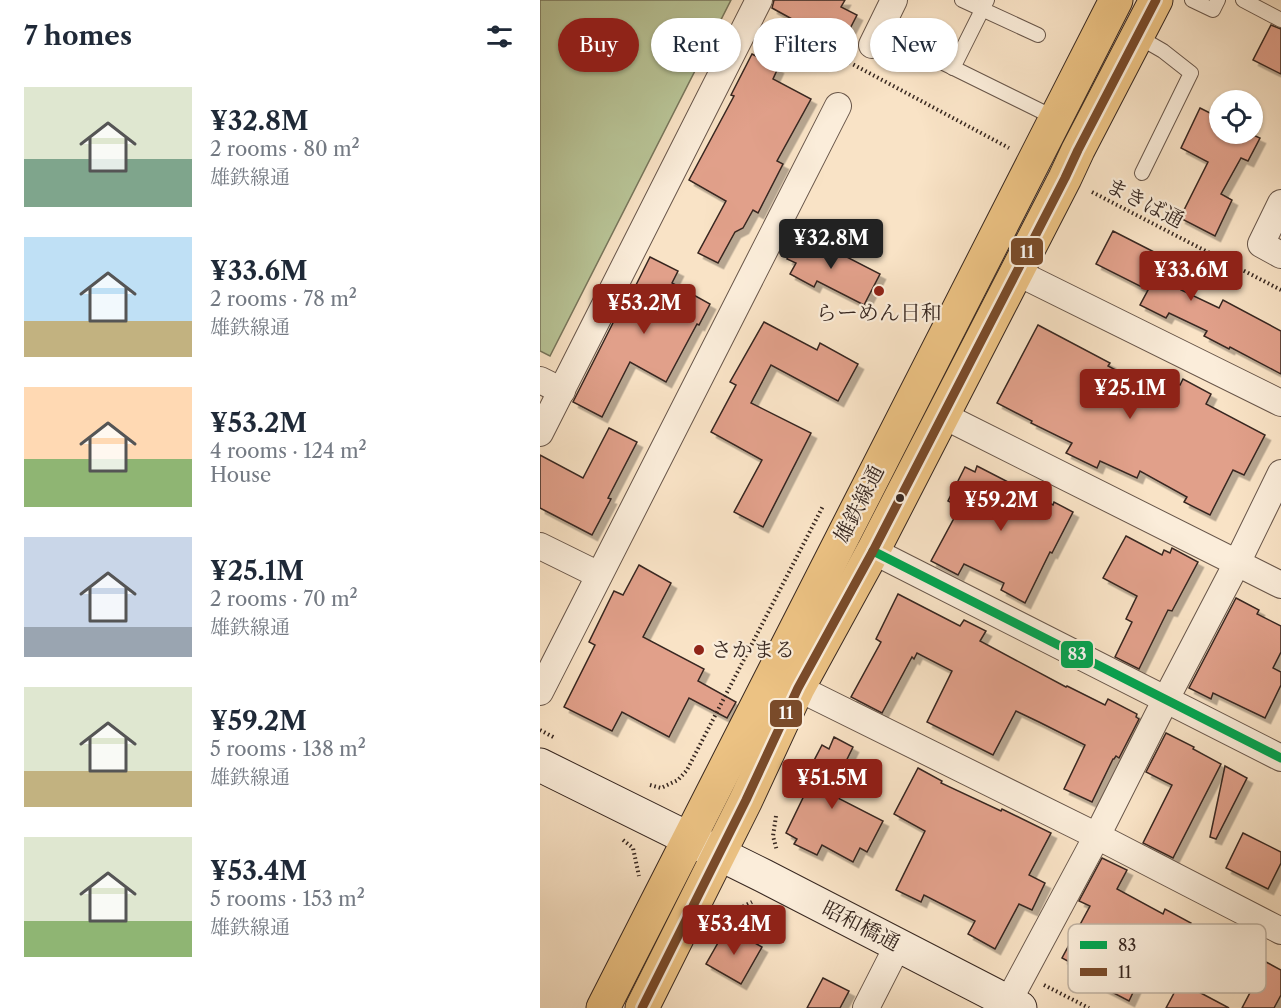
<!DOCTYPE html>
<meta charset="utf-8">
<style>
body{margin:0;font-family:"Libre Caslon Text","Noto Serif JP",serif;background:#f6f6f7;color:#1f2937;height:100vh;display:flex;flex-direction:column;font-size:22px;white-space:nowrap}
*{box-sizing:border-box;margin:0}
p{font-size:20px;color:#747a83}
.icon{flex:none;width:33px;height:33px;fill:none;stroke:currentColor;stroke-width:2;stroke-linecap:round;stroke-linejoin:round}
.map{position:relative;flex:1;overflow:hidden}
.details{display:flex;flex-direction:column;background:#fff;width:540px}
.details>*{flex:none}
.top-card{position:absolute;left:18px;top:18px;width:570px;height:54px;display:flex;gap:12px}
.controls{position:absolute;left:669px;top:90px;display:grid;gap:12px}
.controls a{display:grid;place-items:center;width:54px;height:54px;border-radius:50%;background:#fff;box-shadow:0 2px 4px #0004;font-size:30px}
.price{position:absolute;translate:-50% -51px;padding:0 14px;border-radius:6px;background:#8f2418;color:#fff;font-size:20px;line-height:39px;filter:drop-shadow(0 2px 3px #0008)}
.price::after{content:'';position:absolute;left:50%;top:36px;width:18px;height:14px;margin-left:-9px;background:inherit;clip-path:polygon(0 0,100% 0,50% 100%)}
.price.current{background:#222;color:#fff}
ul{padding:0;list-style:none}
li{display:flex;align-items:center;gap:18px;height:150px;padding:0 24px}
li span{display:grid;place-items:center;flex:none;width:168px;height:120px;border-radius:0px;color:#555}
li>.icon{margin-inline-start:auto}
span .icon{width:72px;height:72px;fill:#fffc;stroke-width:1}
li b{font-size:26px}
h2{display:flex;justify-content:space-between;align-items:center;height:72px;padding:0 24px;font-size:26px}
.tag{padding:0 21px;border-radius:27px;background:#fff;box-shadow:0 2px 4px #0004;font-size:21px;line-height:54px}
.tag.current{background:#8f2418;color:#fff}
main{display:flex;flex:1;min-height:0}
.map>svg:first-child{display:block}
.green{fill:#b9c598;stroke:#78765c;stroke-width:1.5}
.building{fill:#e1a08a;stroke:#372720;stroke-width:1.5;filter:url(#shadow)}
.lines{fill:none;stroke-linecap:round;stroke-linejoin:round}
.lane-casing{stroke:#68564a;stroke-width:16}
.street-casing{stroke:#68564a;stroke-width:28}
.secondary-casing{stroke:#372720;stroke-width:35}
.primary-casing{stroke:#372720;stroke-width:35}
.path{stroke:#372720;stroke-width:4;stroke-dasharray:1.5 3;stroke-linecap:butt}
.lane{stroke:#fbedda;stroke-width:14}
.street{stroke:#fbedda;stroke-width:26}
.secondary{stroke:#fbedda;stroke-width:33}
.primary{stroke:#ecc283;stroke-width:33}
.bus-1-casing{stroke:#fbedda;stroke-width:14}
.bus-2-casing{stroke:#fbedda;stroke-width:14}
.bus-1{stroke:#00a651;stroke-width:9}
.bus-2{stroke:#7a4b2a;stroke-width:9}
.poi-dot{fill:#8f2418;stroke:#fbedda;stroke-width:2}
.bus-dot{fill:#372720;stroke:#fbedda;stroke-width:2}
.labels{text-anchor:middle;stroke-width:4.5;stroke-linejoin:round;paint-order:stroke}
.street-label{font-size:21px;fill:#372720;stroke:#fbedda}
.poi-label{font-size:21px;fill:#372720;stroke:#fbedda}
.key{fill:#fbedda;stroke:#c0b2a2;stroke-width:1.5}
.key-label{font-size:16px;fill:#372720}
.line-badge{stroke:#fbedda;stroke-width:2}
.badge-label{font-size:16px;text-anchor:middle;font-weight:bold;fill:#fff}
</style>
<main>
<section class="details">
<h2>7 homes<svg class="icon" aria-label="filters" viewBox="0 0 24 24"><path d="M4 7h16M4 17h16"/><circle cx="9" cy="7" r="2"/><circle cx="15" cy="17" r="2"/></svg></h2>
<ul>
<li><span style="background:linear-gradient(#dfe7d0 60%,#7fa58c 0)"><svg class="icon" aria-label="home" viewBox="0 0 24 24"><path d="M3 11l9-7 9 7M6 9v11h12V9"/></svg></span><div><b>¥32.8M</b><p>2 rooms · 80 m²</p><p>雄鉄線通</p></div></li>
<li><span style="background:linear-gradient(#bfe0f5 70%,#c2b280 0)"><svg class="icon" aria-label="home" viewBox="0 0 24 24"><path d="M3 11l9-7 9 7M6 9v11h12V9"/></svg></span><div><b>¥33.6M</b><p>2 rooms · 78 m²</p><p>雄鉄線通</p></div></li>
<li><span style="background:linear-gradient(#ffd9b3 60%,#8fb573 0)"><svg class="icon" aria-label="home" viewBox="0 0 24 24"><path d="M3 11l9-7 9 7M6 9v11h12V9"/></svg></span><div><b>¥53.2M</b><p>4 rooms · 124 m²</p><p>House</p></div></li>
<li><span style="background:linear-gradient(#c9d6e8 75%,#9aa5b1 0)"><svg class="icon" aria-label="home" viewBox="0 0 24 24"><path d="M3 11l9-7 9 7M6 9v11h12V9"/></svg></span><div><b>¥25.1M</b><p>2 rooms · 70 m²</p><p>雄鉄線通</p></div></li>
<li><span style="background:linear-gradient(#dfe7d0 70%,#c2b280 0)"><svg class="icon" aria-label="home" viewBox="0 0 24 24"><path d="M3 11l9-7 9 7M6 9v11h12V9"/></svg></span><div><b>¥59.2M</b><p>5 rooms · 138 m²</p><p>雄鉄線通</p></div></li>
<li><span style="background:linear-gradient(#dfe7d0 70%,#8fb573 0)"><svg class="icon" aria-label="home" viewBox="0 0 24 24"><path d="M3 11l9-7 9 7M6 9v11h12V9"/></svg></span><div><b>¥53.4M</b><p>5 rooms · 153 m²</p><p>雄鉄線通</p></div></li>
</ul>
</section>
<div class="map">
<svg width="741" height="1008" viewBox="0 0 741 1008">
<defs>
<filter id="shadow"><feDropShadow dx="5.5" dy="5.5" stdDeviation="0" flood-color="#0004"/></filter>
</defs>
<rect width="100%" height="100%" fill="#f9e3c6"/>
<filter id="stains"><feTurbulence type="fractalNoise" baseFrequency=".00333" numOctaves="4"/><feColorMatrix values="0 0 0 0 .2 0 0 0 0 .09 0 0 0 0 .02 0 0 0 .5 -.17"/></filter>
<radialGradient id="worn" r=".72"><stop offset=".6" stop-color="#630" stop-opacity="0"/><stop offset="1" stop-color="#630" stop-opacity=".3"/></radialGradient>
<!-- green -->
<path class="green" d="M0 0H191L10 356 0 351Z"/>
<!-- building -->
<g class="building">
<path d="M234 0H305L301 7 317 15 301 46 232 8Z"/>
<path d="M731 25 741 29V74L713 60Z"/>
<path d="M212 54 238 68 233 79 271 99 237 161 243 164 218 213 213 210 203 228 195 232 178 263 158 253 186 201 149 180 194 96 191 95Z"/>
<path d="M660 108 680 118V134H711L720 138 708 161 701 158 681 194 692 200 675 236 640 218 668 162 641 148Z"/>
<path d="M573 231 618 254 616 256 650 273 641 290 679 308 683 300 741 331V374L690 347 689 349 664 336 667 331 629 313 626 318 600 305 608 290 556 264Z"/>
<path d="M260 233 340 274 324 305 277 281 274 287 250 274 256 263 247 259Z"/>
<path d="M110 257 138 271 132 283 170 304 159 325 157 324 126 382 90 362 62 417 33 402 78 313 81 315Z"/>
<path d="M224 322 277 350 280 343 318 364 298 401 231 365 211 403 271 433 223 527 194 512 222 460 171 432 196 385 190 382Z"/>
<path d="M498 325 570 363 568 366 611 389 619 374 640 385 643 379 671 394 666 404 725 435 704 475 693 470 670 515 644 502 647 497 600 471 597 478 560 461 557 468 526 453 532 443 491 423 492 421 457 403Z"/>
<path d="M69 428 97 442 68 498 71 499 52 535 0 508V455L43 478Z"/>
<path d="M437 466 513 505 514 502 533 512 512 553 510 552 485 603 461 590 464 583 424 564 418 575 391 561 420 507 408 501 425 467 435 472Z"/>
<path d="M586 536 622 555 624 550 630 553 632 548 658 562 632 611 628 610 599 669 575 657 592 622 586 619 597 596 563 578Z"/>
<path d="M99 565 131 583 103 637 164 669 158 681 196 702 187 718 149 698 129 737 82 712 72 731 24 707 55 645 49 642 74 591 83 595Z"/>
<path d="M358 594 420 626 424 620 446 631 440 641 526 687 527 686 565 705 568 699 597 714 596 717 599 719 579 758 576 756 574 759H573L552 802 524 789 545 745 499 722 476 711 453 755 387 722 412 671 377 653 374 659 372 657 342 713 311 697 341 642 336 639Z"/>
<path d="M696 598 719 610 717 614 741 626V652L733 668 741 672V685L725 718 673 693 671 699 649 688Z"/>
<path d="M626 733 654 747 653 749 681 764 633 858 603 843 632 785 606 772Z"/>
<path d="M294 737 313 747 290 794 343 821 327 852 320 848 313 862 282 845 277 855 254 844 257 839 246 833 274 775 268 772 282 745 289 749Z"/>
<path d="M685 766 707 778 676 839 670 837Z"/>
<path d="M378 768 402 781 401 783 461 811 462 809 511 833 489 875 505 883 492 910 479 904 455 949 428 934 435 921 384 895 381 902 356 890 385 831 354 814Z"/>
<path d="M703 833 741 852V863L728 889 686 868Z"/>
<path d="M562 858 587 870 577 889 623 914 625 909 651 923 643 939 652 944 643 963 614 948 589 1001 560 986 563 980 522 958 550 906 539 901Z"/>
<path d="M187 927 222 947 201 984 166 964Z"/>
<path d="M726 962 741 970V995L734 1008H702Z"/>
<path d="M283 978 309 991 300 1008H267Z"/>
<path d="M640 982 689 1008H626Z"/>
</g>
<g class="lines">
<defs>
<g id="lane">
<path d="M422 0 498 35"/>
<path d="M652 0 673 10 678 0"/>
<path d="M703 0 741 20"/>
<path d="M597 36 623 51 651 73 602 173"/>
<path d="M375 49 515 118"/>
<path d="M413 68 447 0"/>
</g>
<g id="street">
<path d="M332 45 354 0"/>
<path d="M741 203 721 244 741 255"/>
<path d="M476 272 741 403"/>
<path d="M0 380 22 391"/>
<path d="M402 415 741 585"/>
<path d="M0 433 219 0"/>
<path d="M0 546 59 575"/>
<path d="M333 551 741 758"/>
<path d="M258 688 557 836 741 931"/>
<path d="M0 692 298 106"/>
<path d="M468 1002 557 836 626 699 697 563 741 473"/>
<path d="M326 1008 358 945"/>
</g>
<path id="secondary" d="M0 765 224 876 480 1008"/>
<g id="primary">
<path d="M63 1008 576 0"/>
<path d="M102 1008 206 800 258 688 333 551 525 178 538 150 616 0"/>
</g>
</defs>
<!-- lane casing -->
<use href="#lane" class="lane-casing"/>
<!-- street casing -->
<use href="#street" class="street-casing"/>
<!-- secondary casing -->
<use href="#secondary" class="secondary-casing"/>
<!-- primary casing -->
<use href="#primary" class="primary-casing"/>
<!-- path -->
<g class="path">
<path d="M234 22 469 148"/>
<path d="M552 192 741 290"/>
<path d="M0 730 15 738"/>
<path d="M110 785 121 788 138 780 147 770 283 506"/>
<path d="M236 816 233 836 237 851"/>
<path d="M83 840 93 848 99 876"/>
<path d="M179 919 212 902"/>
<path d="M504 985 549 1008"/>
</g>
<!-- lane -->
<use href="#lane" class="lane"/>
<!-- street -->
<use href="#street" class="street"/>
<!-- secondary -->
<use href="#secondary" class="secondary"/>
<!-- primary -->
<use href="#primary" class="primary"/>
<defs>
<path id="bus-1" d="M333 551 741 758"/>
<path id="bus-2" d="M102 1008 206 800 258 688 333 551 525 178 538 150 616 0"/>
</defs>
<!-- bus-1 casing -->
<use href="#bus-1" class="bus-1-casing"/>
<!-- bus-2 casing -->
<use href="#bus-2" class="bus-2-casing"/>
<!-- bus-1 -->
<use href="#bus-1" class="bus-1"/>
<!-- bus-2 -->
<use href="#bus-2" class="bus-2"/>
</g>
<!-- markers -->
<g class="poi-dot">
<circle cx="339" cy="291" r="6"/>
<circle cx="159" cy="650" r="6"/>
</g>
<circle class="bus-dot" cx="360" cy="498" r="5"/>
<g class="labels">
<!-- street labels -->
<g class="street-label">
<text transform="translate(605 203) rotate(27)" y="7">まきば通</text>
<text transform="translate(319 504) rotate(-63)" y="7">雄鉄線通</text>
<text transform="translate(321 926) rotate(27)" y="7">昭和橋通</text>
</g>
<!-- poi labels -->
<g class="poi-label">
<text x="339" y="320">らーめん日和</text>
<text x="171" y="657" text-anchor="start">さかまる</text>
</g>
</g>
<!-- legend -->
<rect x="528" y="924" width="198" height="69" rx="9" class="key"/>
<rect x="540" y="941" width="27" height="8" fill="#00a651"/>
<rect x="540" y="968" width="27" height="8" fill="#7a4b2a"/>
<g class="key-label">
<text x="578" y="951">83</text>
<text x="578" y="978">11</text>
</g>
<g class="line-badge">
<rect x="470" y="237" width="34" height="29" rx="6" fill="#7a4b2a"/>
<rect x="520" y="640" width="34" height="29" rx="6" fill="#00a651"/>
<rect x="229" y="699" width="34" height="29" rx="6" fill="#7a4b2a"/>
</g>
<g class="badge-label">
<text x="487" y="258">11</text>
<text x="537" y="660">83</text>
<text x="246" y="719">11</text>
</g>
<rect width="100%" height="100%" filter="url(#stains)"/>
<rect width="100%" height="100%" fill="url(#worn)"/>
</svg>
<div class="controls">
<a><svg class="icon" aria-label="locate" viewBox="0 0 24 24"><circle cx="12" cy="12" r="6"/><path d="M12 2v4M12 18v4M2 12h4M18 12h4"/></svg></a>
</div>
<b class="price current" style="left:291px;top:270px">¥32.8M</b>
<b class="price" style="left:651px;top:302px">¥33.6M</b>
<b class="price" style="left:104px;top:335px">¥53.2M</b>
<b class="price" style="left:590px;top:420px">¥25.1M</b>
<b class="price" style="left:461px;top:532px">¥59.2M</b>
<b class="price" style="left:292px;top:810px">¥51.5M</b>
<b class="price" style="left:194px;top:956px">¥53.4M</b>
<div class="top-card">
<a class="tag current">Buy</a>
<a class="tag">Rent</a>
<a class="tag">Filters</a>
<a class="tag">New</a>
</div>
</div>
</main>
